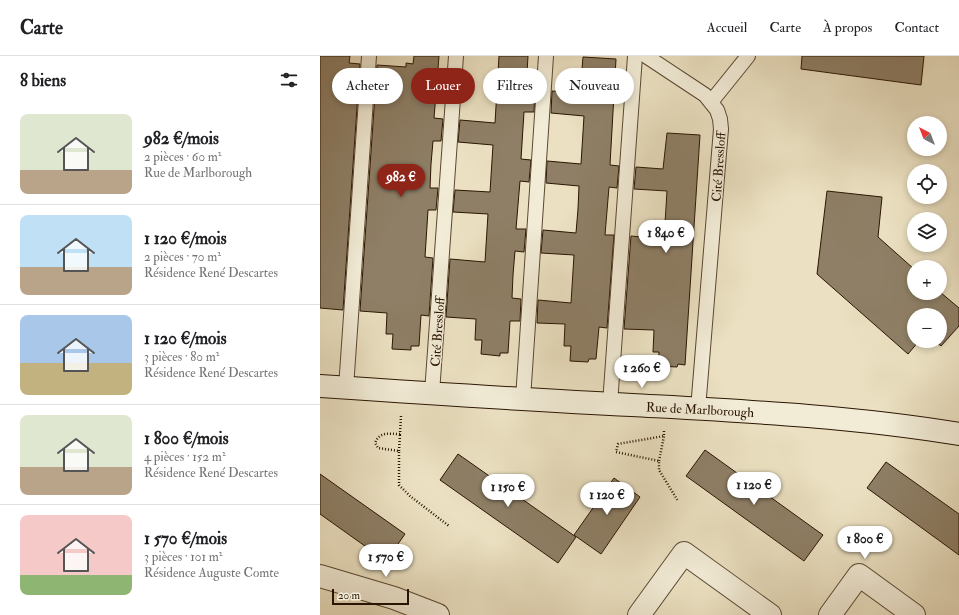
<!DOCTYPE html>
<html lang="fr">
<meta charset="utf-8">
<style>
body{margin:0;font-family:"IM FELL Double Pica",serif;background:#f2f2f2;color:#202124;height:100vh;display:flex;flex-direction:column;font-size:15px;white-space:nowrap}
*{box-sizing:border-box;margin:0}
p{font-size:13px;color:#757577}
.icon{flex:none;width:22px;height:22px;fill:none;stroke:currentColor;stroke-width:2;stroke-linecap:round;stroke-linejoin:round}
.map{position:relative;flex:1;overflow:hidden}
.panel{display:flex;flex-direction:column;background:#fff;width:320px}
.panel>*{flex:none}
.top-card{position:absolute;left:12px;top:12px;width:380px;height:36px;display:flex;gap:8px}
.needle{width:26px;rotate:318deg}
.tools{position:absolute;left:587px;top:60px;display:grid;gap:8px}
.tools a{display:grid;place-items:center;width:40px;height:40px;border-radius:50%;background:#fff;box-shadow:0 2px 6px #0003;font-size:20px}
.scale{position:absolute;left:12px;bottom:10px;width:77px;box-sizing:border-box;padding-left:4px;border:2px solid #2a1502;border-top:0;font-size:11px;line-height:14px;white-space:nowrap;color:#2a1502;-webkit-text-stroke:3px #f2ecd7;paint-order:stroke}
.price{position:absolute;translate:-50% -34px;padding:0 9px;border-radius:14px;background:#fff;color:#222;font-size:13px;line-height:26px;filter:drop-shadow(0 1px 2px #0008)}
.price::after{content:'';position:absolute;left:50%;top:24px;width:12px;height:9px;margin-left:-6px;background:inherit;clip-path:polygon(0 0,100% 0,50% 100%)}
.price.active{background:#8f2418;color:#fff}
ul{padding:0;list-style:none}
li{display:flex;align-items:center;gap:12px;height:100px;padding:0 20px}
li+li{border-top:1px solid #e0e0e0}
li span{display:grid;place-items:center;flex:none;width:112px;height:80px;border-radius:8px;color:#555}
li>.icon{margin-inline-start:auto}
span .icon{width:48px;height:48px;fill:#fffc;stroke-width:1}
li b{font-size:17px}
h2{display:flex;justify-content:space-between;align-items:center;height:48px;padding:0 20px;font-size:17px}
.tag{padding:0 14px;border-radius:18px;background:#fff;box-shadow:0 2px 6px #0003;font-size:14px;line-height:36px}
.tag.active{background:#8f2418;color:#fff}
header{display:flex;align-items:center;gap:24px;box-sizing:border-box;height:56px;padding:0 20px;background:#fff;border-bottom:1px solid #e0e0e0}
header strong{font-size:19px}
nav{display:flex;gap:22px;margin-inline-start:auto;font-size:14px}
main{display:flex;flex:1;min-height:0}
.map>svg:first-child{display:block}
.building{fill:#8e7f66;stroke:#2a1502}
.lines{fill:none;stroke-linecap:round;stroke-linejoin:round}
.service-casing{stroke:#5a4832;stroke-width:16}
.minor-casing{stroke:#5a4832;stroke-width:24}
.secondary-casing{stroke:#2a1502;stroke-width:24}
.path{stroke:#2a1502;stroke-width:2.5;stroke-dasharray:1 2;stroke-linecap:butt}
.service{stroke:#f2ecd7;stroke-width:14}
.minor{stroke:#f2ecd7;stroke-width:22}
.secondary{stroke:#f2ecd7;stroke-width:22}
.labels{text-anchor:middle;stroke-width:3;stroke-linejoin:round;paint-order:stroke}
.street-label{font-size:13px;fill:#2a1502;stroke:#f2ecd7}
</style>
<header>
<strong>Carte</strong>
<nav><a>Accueil</a><a>Carte</a><a>À propos</a><a>Contact</a></nav>
</header>
<main>
<section class="panel">
<h2>8 biens<svg class="icon" aria-label="filters" viewBox="0 0 24 24"><path d="M4 7h16M4 17h16"/><circle cx="9" cy="7" r="2"/><circle cx="15" cy="17" r="2"/></svg></h2>
<ul>
<li><span style="background:linear-gradient(#dfe7d0 70%,#b9a48a 0)"><svg class="icon" aria-label="home" viewBox="0 0 24 24"><path d="M3 11l9-7 9 7M6 9v11h12V9"/></svg></span><div><b>982 €/mois</b><p>2 pièces · 60 m²</p><p>Rue de Marlborough</p></div></li>
<li><span style="background:linear-gradient(#bfe0f5 65%,#b9a48a 0)"><svg class="icon" aria-label="home" viewBox="0 0 24 24"><path d="M3 11l9-7 9 7M6 9v11h12V9"/></svg></span><div><b>1 120 €/mois</b><p>2 pièces · 70 m²</p><p>Résidence René Descartes</p></div></li>
<li><span style="background:linear-gradient(#a9c7e8 60%,#c2b280 0)"><svg class="icon" aria-label="home" viewBox="0 0 24 24"><path d="M3 11l9-7 9 7M6 9v11h12V9"/></svg></span><div><b>1 120 €/mois</b><p>3 pièces · 80 m²</p><p>Résidence René Descartes</p></div></li>
<li><span style="background:linear-gradient(#dfe7d0 65%,#b9a48a 0)"><svg class="icon" aria-label="home" viewBox="0 0 24 24"><path d="M3 11l9-7 9 7M6 9v11h12V9"/></svg></span><div><b>1 800 €/mois</b><p>4 pièces · 152 m²</p><p>Résidence René Descartes</p></div></li>
<li><span style="background:linear-gradient(#f6c9c9 75%,#8fb573 0)"><svg class="icon" aria-label="home" viewBox="0 0 24 24"><path d="M3 11l9-7 9 7M6 9v11h12V9"/></svg></span><div><b>1 570 €/mois</b><p>3 pièces · 101 m²</p><p>Résidence Auguste Comte</p></div></li>
</ul>
</section>
<div class="map">
<svg width="639" height="559" viewBox="0 0 639 559">
<rect width="100%" height="100%" fill="#ebe1c2"/>
<filter id="stains"><feTurbulence type="fractalNoise" baseFrequency=".005" numOctaves="4"/><feColorMatrix values="0 0 0 0 .2 0 0 0 0 .09 0 0 0 0 .02 0 0 0 .5 -.17"/></filter>
<radialGradient id="worn" r=".72"><stop offset=".6" stop-color="#630" stop-opacity="0"/><stop offset="1" stop-color="#630" stop-opacity=".3"/></radialGradient>
<!-- building -->
<g class="building">
<path d="M0 0H30L29 7 40 8 23 254 0 252Z"/>
<path d="M94 0H119L114 62 123 63 121 85H113L111 108 110 132H118L116 154H108L105 201 113 202 109 260 101 259 99 290H91V294L72 293 73 278H66L67 257 40 255 57 9 86 11V7L93 8Z"/>
<path d="M179 0H208L206 33 215 34 214 56H204L201 103 211 104 209 126 200 125 196 173H206L204 196 195 195 193 219 192 242 201 243 200 265H190L188 297H180V300L161 298 162 284H155L156 263 126 261 130 203 165 206 168 158 133 156 135 134 170 136 173 89 138 86 140 64 175 67Z"/>
<path d="M482 0H604L601 29 481 13Z"/>
<path d="M263 1 296 3 290 109 299 110 297 132 289 131 285 179H294L287 272 279 271 276 303H269L268 306 250 305 251 290H244L245 268 217 267 218 244 251 247 254 199 221 197 223 174 256 177 258 153 259 130 226 127 227 105 261 108 264 60 231 57 232 35 260 37Z"/>
<path d="M347 77 380 79 365 309 358 308 357 311 338 310 339 296H333L334 274 304 273 311 180 344 183 347 135 314 133 316 111 343 113Z"/>
<path d="M507 135 562 141 558 181 594 213V237H620V236L639 252V270L621 290 615 285H620V259H594V285H599L588 298 497 218Z"/>
<path d="M385 394 503 479 484 505 366 420Z"/>
<path d="M138 398 256 481 238 507 120 424Z"/>
<path d="M566 406 639 458V499L547 432Z"/>
<path d="M0 418 85 478 66 505 0 458Z"/>
<path d="M294 422 320 441 281 498 254 479Z"/>
</g>
<g class="lines">
<defs>
<g id="service">
<path d="M326 0 385 39 397 54 400 63 401 73 378 353"/>
<path d="M391 46 428 0"/>
<path d="M26 332 49 0"/>
<path d="M112 337 136 0"/>
<path d="M203 343 226 0"/>
<path d="M290 348 315 0"/>
</g>
<g id="minor">
<path d="M0 520 74 542 118 559"/>
<path d="M319 559 364 497 450 559"/>
<path d="M510 559 539 519 594 559"/>
</g>
<path id="secondary" d="M0 330C104 337 208 344 312 349 421 355 531 360 639 378"/>
</defs>
<!-- service casing -->
<use href="#service" class="service-casing"/>
<!-- minor casing -->
<use href="#minor" class="minor-casing"/>
<!-- secondary casing -->
<use href="#secondary" class="secondary-casing"/>
<!-- path -->
<g class="path">
<path d="M81 360 80 378C69 378 60 375 55 387L58 392 79 395V429L90 440 129 470"/>
<path d="M344 375V380L298 388 296 396 339 405V414L358 445"/>
<path d="M79 395 80 378"/>
<path d="M339 405 344 380"/>
</g>
<!-- service -->
<use href="#service" class="service"/>
<!-- minor -->
<use href="#minor" class="minor"/>
<!-- secondary -->
<use href="#secondary" class="secondary"/>
</g>
<g class="labels">
<!-- street labels -->
<g class="street-label">
<text transform="translate(398 111) rotate(-86)" y="5">Cité Bressloff</text>
<text transform="translate(117 276) rotate(-86)" y="5">Cité Bressloff</text>
<text transform="translate(380 353) rotate(3)" y="5">Rue de Marlborough</text>
</g>
</g>
<rect width="100%" height="100%" filter="url(#stains)"/>
<rect width="100%" height="100%" fill="url(#worn)"/>
</svg>
<div class="tools">
<a><svg class="needle" viewBox="-14 -14 28 28"><path d="M0-13l5 13h-10z" fill="#e53935"/><path d="M0 13l5-13h-10z" fill="#757577"/></svg></a>
<a><svg class="icon" aria-label="locate" viewBox="0 0 24 24"><circle cx="12" cy="12" r="6"/><path d="M12 2v4M12 18v4M2 12h4M18 12h4"/></svg></a>
<a><svg class="icon" aria-label="layers" viewBox="0 0 24 24"><path d="M12 4l9 5-9 5-9-5zM3 14l9 5 9-5"/></svg></a>
<a>+</a>
<a>−</a>
</div>
<div class="scale">20 m</div>
<b class="price active" style="left:81px;top:142px">982 €</b>
<b class="price" style="left:346px;top:198px">1 840 €</b>
<b class="price" style="left:322px;top:333px">1 260 €</b>
<b class="price" style="left:434px;top:450px">1 120 €</b>
<b class="price" style="left:188px;top:452px">1 150 €</b>
<b class="price" style="left:287px;top:460px">1 120 €</b>
<b class="price" style="left:545px;top:504px">1 800 €</b>
<b class="price" style="left:66px;top:522px">1 570 €</b>
<div class="top-card">
<a class="tag">Acheter</a>
<a class="tag active">Louer</a>
<a class="tag">Filtres</a>
<a class="tag">Nouveau</a>
</div>
</div>
</main>
